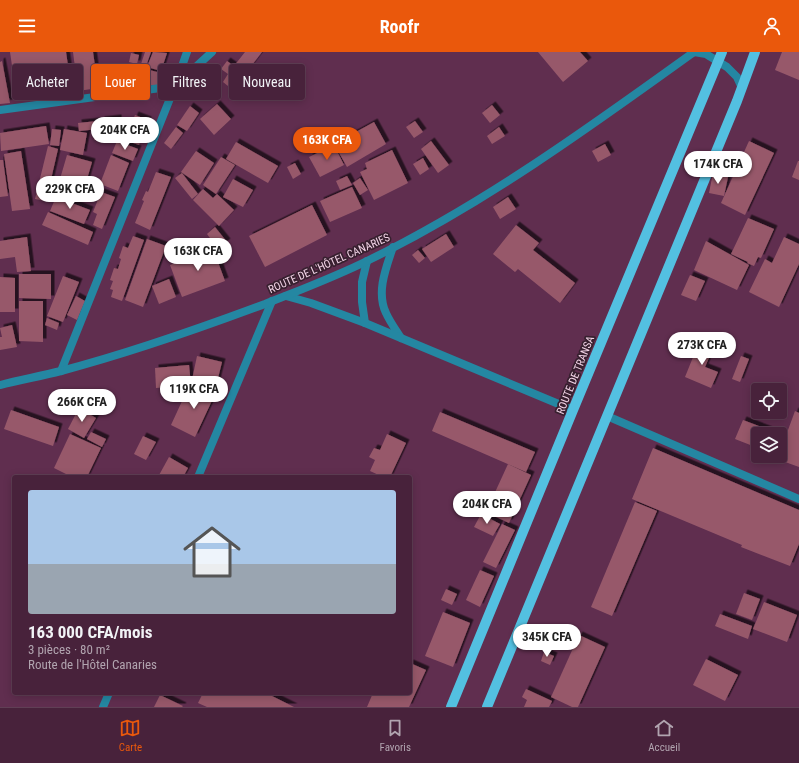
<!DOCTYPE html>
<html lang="fr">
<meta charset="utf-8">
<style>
body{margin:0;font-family:"Roboto Condensed",sans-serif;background:#522f46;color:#f1f3f6;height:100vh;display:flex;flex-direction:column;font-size:15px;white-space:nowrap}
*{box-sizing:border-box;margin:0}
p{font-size:13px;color:#b1a4af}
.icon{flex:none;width:22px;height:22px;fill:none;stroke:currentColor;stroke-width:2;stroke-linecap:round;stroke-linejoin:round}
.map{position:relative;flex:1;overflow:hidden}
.details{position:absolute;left:12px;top:423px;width:400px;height:220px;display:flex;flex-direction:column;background:#48223b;border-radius:4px;box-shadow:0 2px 10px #0003,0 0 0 1px #603f55}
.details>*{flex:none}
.hud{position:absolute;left:12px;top:12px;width:400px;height:36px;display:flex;gap:8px}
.buttons{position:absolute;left:751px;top:331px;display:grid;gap:8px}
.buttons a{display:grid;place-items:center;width:36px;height:36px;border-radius:4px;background:#48223b;box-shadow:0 2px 10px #0003,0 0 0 1px #603f55;font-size:20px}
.price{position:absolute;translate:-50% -34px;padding:0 9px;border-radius:14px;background:#fff;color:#222;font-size:13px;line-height:26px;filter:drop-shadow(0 1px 2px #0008)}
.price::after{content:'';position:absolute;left:50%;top:24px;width:12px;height:9px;margin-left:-6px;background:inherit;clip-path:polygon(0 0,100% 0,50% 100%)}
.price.on{background:#ea580c;color:#fff}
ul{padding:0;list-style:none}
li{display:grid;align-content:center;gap:8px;height:212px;padding:0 16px}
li+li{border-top:1px solid #603f55}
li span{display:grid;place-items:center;height:124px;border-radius:4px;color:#555}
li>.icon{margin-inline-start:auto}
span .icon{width:72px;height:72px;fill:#fffc;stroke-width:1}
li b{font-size:17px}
.pill{padding:0 14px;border-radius:4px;background:#48223b;box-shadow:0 2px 10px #0003,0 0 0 1px #603f55;font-size:14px;line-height:36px}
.pill.on{background:#ea580c;color:#fff}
header{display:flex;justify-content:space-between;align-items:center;height:52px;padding:0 16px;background:#ea580c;color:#fff;font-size:18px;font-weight:700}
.dock{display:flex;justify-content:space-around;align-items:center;height:56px;border-top:1px solid #603f55;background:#48223b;font-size:11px;color:#b1a4af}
.dock a{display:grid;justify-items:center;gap:2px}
.dock .on{color:#ea580c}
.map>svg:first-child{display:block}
.building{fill:#97596b;filter:url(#shadow)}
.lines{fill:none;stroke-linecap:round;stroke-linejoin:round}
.minor{stroke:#2487a2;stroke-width:8}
.tertiary{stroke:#2487a2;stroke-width:8}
.primary{stroke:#53c0e1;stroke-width:10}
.labels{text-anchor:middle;stroke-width:3.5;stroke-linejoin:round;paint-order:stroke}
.street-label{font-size:11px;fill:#f3d4e7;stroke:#37202f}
</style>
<header><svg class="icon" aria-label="menu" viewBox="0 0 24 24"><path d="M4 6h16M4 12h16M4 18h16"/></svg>Roofr<svg class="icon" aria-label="person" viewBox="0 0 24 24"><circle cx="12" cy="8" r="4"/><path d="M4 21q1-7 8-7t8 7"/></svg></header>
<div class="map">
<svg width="799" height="655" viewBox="0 0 799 655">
<defs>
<filter id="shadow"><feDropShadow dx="3.5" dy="-3.5" stdDeviation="0" flood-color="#0009"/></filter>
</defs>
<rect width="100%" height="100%" fill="#602e4f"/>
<!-- building -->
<g class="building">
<path d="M10 0H66L72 41 60 43 59 35 16 41Z"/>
<path d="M73 0H93L98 36 78 39Z"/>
<path d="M145 0H151L146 14 141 12Z"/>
<path d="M153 0 167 1 161 19 147 15Z"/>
<path d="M245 0H262L233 38 223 30 228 22 221 17 227 9 234 14Z"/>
<path d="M538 0H580L588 9 563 30Z"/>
<path d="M782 0H799V28L775 18Z"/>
<path d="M131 1 139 3 137 12 129 10Z"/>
<path d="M2 9 10 51 0 52V10Z"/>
<path d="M138 15 161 21 158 34 137 31Z"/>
<path d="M134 22 136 33 100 37 99 27Z"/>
<path d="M217 52 231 67 214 83 200 67Z"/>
<path d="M492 53 500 63 490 71 482 61Z"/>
<path d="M190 54 199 61 187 79 177 73Z"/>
<path d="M135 63 148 68 139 93 125 88Z"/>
<path d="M118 66 119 86 94 88 93 79 101 78V68Z"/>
<path d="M98 69 99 77 79 79 78 71Z"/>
<path d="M415 69 423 80 414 86 406 75Z"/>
<path d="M374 70 386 92 347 115 334 92Z"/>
<path d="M46 74 49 92 1 99 0 81Z"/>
<path d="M176 75 183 81 171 97 164 91Z"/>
<path d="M499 75 505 84 492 92 487 84Z"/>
<path d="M52 77 61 78 59 94 50 93Z"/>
<path d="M64 77 87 81 83 103 60 98Z"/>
<path d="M117 89 138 97 133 109 112 101Z"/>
<path d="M431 89 449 113 438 121 421 97Z"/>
<path d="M749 89 774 101 745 163 721 151Z"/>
<path d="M236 90 278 114 268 131 226 107Z"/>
<path d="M605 92 611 103 598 110 592 99Z"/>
<path d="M334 93 344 113 320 125 309 105Z"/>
<path d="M48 94 58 97 46 149 35 147Z"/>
<path d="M392 98 408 131 374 148 360 120 367 117 365 111Z"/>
<path d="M21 99 30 157 12 159 4 102Z"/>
<path d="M196 99 214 111 200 133 181 120Z"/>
<path d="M67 103 92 110 85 134 60 127Z"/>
<path d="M111 103 129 111 118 139 100 132Z"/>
<path d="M221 105 235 113 216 142 203 133Z"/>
<path d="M423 106 429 117 420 123 413 112Z"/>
<path d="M0 108H3L8 144 0 145Z"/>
<path d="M798 109H799V128L792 125Z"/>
<path d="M295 111 301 122 293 127 287 115Z"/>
<path d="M156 120 171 125 150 178 135 171 144 149 142 148 146 139 148 140Z"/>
<path d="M182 121 198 142 192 147 175 126Z"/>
<path d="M713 121 728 125 724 144 709 141Z"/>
<path d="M347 124 352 133 340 138 336 129Z"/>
<path d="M360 126 368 138 360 143 353 131Z"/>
<path d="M233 127 253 138 243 155 223 145Z"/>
<path d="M352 135 362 156 330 170 320 149Z"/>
<path d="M203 137 213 146 217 142 234 158 219 174 193 148Z"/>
<path d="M101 140 115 145 102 177 93 173 97 162 93 160Z"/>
<path d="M56 145 90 158 84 172 50 159Z"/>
<path d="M508 145 516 157 500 167 493 155Z"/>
<path d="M312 153 327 183 265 215 249 184Z"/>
<path d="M48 160 93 180 88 193 42 173Z"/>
<path d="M748 166 774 177 761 206 758 205 754 214 747 211 748 210 731 202Z"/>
<path d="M516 173 539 191 533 198 575 231 560 251 518 217 515 220 493 202Z"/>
<path d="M215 175 227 190 218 197 207 182Z"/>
<path d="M446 182 454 195 431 210 422 197Z"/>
<path d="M133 184 144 188 122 249 111 245 113 238 110 237 113 229 110 228 114 216 118 217 121 207 119 206 123 194 128 196Z"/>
<path d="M27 185 31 219 17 220 15 205 0 207V189Z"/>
<path d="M784 185 799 192V212L779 255 749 240 765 207 772 211Z"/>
<path d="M147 187 166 194 143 255 125 248Z"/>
<path d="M706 189 749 213 737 238 694 218Z"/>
<path d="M212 194 225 229 182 245 170 213 197 203 195 200Z"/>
<path d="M418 198 425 206 419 211 412 203Z"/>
<path d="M19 222H51V247L19 246Z"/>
<path d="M690 223 705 229 696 249 681 243Z"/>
<path d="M63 224 79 230 63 270 47 264Z"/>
<path d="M0 225 15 226V260H0Z"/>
<path d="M169 227 176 245 159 252 152 234Z"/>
<path d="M76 244 85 249 77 268 67 263Z"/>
<path d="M19 249H43V290L19 289Z"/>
<path d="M47 266 59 271 57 278 45 273Z"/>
<path d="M12 273 17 295 0 298V285H2L0 276Z"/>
<path d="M700 288 714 294 705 315 718 320 711 336 685 325Z"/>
<path d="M197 304 222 310 216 334 192 328Z"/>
<path d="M741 304 749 307 740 330 732 327Z"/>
<path d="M189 313 191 333 156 336 155 316Z"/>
<path d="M197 331 216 340 195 385 171 373 183 347 188 349Z"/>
<path d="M79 356 96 366 84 386 68 377Z"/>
<path d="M11 358 59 375 53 394 4 377Z"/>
<path d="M795 359 799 361V415L777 407 779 404H780V400Z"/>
<path d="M440 360 535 400 526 420 432 379Z"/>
<path d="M743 368 769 378 767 382H758V396L735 387Z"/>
<path d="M91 380 106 387 102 395 87 387Z"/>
<path d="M70 382 101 396 87 425H72L54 416Z"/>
<path d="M387 382 406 391 390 425H383L370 419 375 408 369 405 374 396 380 398Z"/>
<path d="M143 384 156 390 146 408 134 402Z"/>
<path d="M653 396 799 458V492L790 514 741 495 742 493 632 447Z"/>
<path d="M169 405 188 416 183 425H158Z"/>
<path d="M508 412 531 423 509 471 486 460Z"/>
<path d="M635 450 657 459 612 564 591 555Z"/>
<path d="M481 462 500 472 493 484 474 475Z"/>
<path d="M502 472 515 478 496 516 483 510Z"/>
<path d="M480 518 494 524 480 555 466 548Z"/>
<path d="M446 537 457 542 452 553 441 548Z"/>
<path d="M744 541 760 547 752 568 736 562Z"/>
<path d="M764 550 797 563 787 590 753 577Z"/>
<path d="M443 560 470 571 453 615 425 604Z"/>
<path d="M720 562 752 574 748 587 715 574Z"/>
<path d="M579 583 605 595 578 655H572L551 645Z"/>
<path d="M544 600 554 604 550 613 541 609Z"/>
<path d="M706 607 738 623 725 649 693 633Z"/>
<path d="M410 611 426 618 409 655H367L373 641H410Z"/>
<path d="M526 637 552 649 549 655H524L527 648 522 645Z"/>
<path d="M203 641H266L294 655H207L198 651Z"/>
<path d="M160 643 183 654 182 655H154Z"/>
</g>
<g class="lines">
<!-- minor -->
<g class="minor">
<path d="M0 58 175 34 212 0"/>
<path d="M61 319 175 34 187 0"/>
<path d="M607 364 799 447"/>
<path d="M198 425 272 249"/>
<path d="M103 655 109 641"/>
</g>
<!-- tertiary -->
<g class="tertiary">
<path d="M694 0 706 2 727 15 737 25 742 36"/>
<path d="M393 195C386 216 376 240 386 261 390 270 396 278 401 286"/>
<path d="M286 244 311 251 365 271 573 358"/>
<path d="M365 271 362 250V230L367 209"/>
<path d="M0 333C20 328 41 324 61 319 130 301 198 277 265 252 300 238 335 225 369 208 485 151 590 75 694 0"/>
</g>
<!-- primary -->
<g class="primary">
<path d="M451 655 573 358 722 0"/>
<path d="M487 655 737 49 755 0"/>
</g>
</g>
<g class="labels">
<!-- street labels -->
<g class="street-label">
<text transform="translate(329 211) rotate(-24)" y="4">ROUTE DE L'HÔTEL CANARIES</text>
<text transform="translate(575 323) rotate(-68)" y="4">ROUTE DE TRANSA</text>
</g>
</g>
</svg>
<div class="buttons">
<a><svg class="icon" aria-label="locate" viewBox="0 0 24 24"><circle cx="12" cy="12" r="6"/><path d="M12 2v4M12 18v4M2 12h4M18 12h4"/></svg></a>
<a><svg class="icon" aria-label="layers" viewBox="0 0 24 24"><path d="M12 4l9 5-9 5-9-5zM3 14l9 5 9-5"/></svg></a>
</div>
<b class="price" style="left:125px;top:99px">204K CFA</b>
<b class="price on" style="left:327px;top:109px">163K CFA</b>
<b class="price" style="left:718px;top:133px">174K CFA</b>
<b class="price" style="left:70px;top:158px">229K CFA</b>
<b class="price" style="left:198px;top:220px">163K CFA</b>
<b class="price" style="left:702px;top:314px">273K CFA</b>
<b class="price" style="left:194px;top:358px">119K CFA</b>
<b class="price" style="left:82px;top:371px">266K CFA</b>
<b class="price" style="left:487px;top:473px">204K CFA</b>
<b class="price" style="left:547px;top:606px">345K CFA</b>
<div class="hud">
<a class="pill">Acheter</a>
<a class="pill on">Louer</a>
<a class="pill">Filtres</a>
<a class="pill">Nouveau</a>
</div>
<section class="details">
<ul>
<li><span style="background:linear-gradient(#a9c7e8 60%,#9aa5b1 0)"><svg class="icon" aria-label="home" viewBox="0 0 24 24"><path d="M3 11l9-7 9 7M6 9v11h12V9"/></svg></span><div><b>163 000 CFA/mois</b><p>3 pièces · 80 m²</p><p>Route de l'Hôtel Canaries</p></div></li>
</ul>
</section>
</div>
<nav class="dock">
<a class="on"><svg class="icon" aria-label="map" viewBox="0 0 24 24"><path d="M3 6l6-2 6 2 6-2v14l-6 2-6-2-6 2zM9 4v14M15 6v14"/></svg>Carte</a>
<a><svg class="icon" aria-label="saved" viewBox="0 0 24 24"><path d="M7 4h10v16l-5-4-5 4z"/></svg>Favoris</a>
<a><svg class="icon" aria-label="home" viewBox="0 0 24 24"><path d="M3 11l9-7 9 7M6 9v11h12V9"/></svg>Accueil</a>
</nav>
